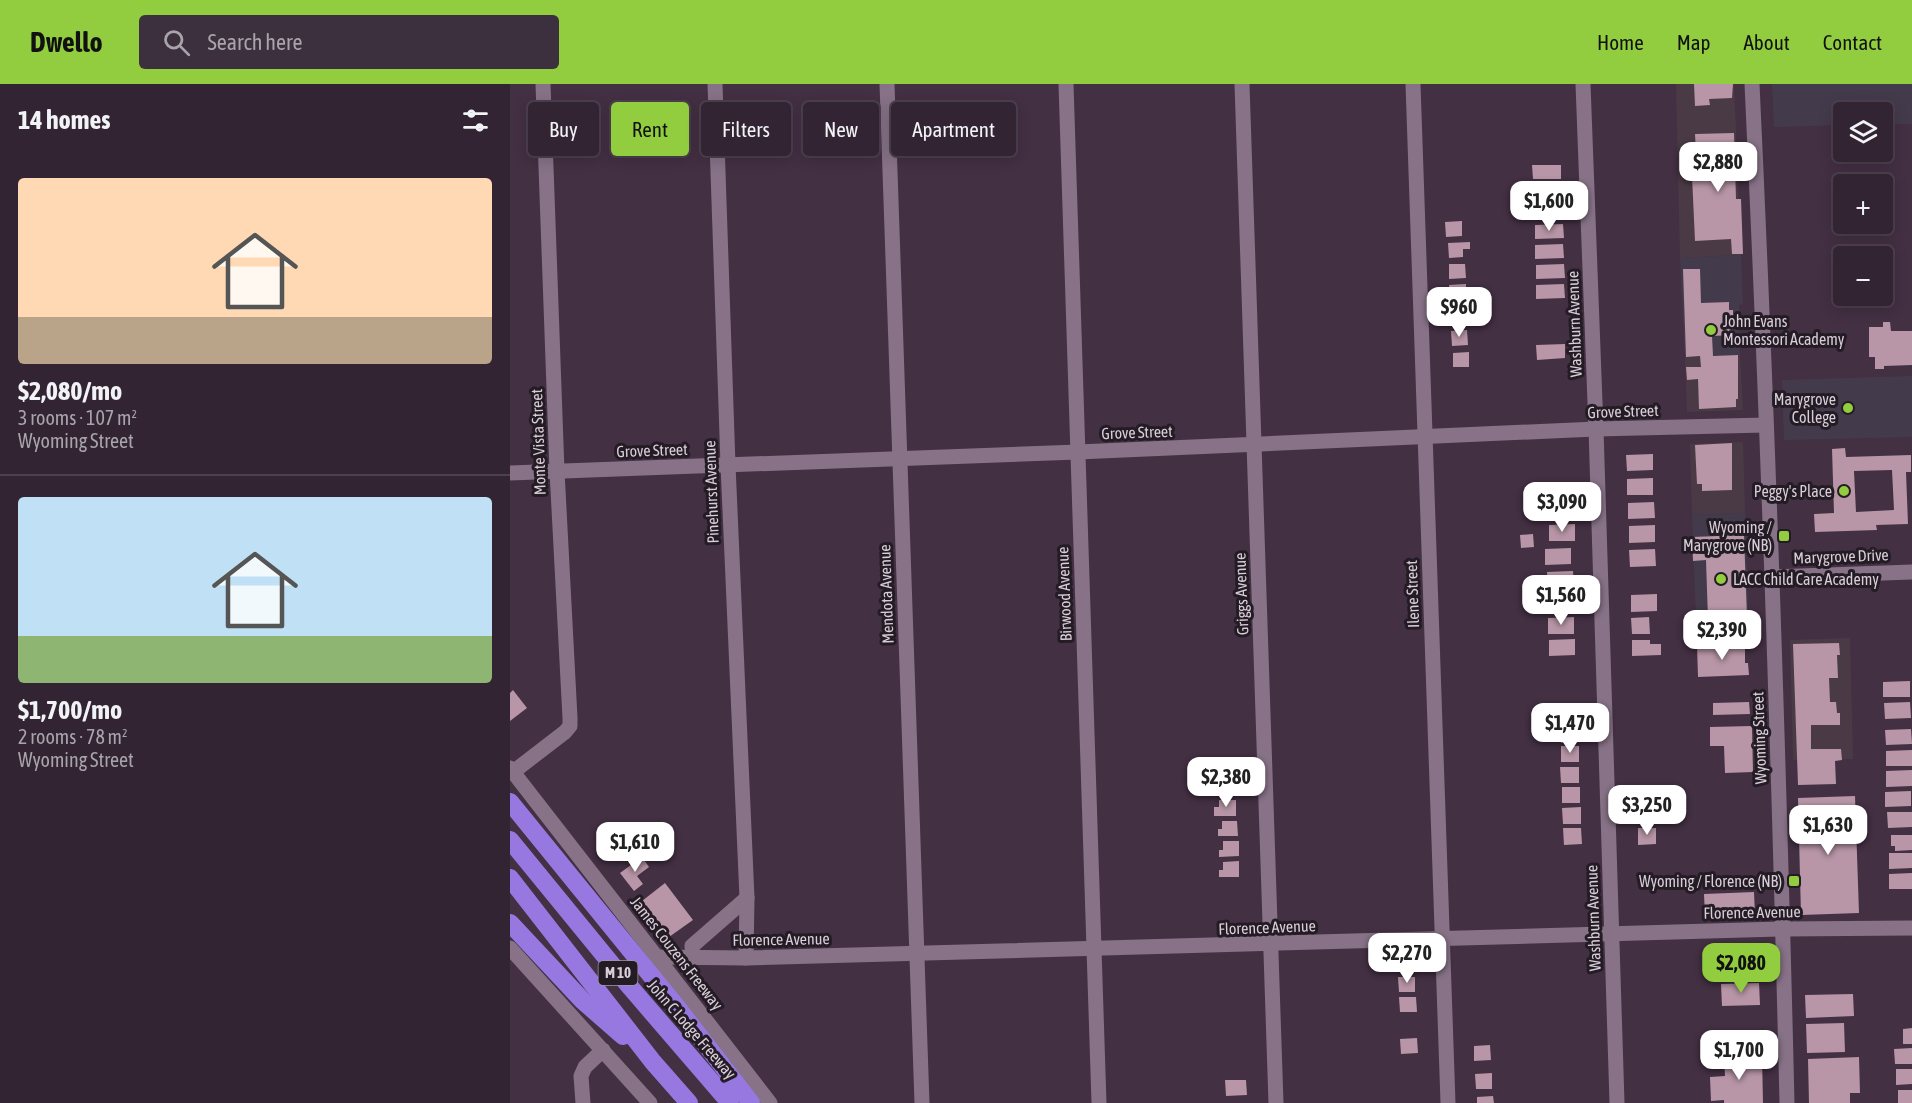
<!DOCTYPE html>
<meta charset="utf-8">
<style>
body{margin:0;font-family:"Asap Condensed",sans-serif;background:#3d303e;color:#f1f3f6;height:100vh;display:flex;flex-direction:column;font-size:22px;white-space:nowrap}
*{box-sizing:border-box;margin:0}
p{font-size:20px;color:#a8a4ac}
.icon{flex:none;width:33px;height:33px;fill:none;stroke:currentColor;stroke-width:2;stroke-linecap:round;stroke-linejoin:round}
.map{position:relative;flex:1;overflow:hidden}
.side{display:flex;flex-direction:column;background:#322432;width:510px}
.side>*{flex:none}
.guide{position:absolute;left:18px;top:18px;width:570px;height:54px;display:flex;gap:12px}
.buttons{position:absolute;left:1323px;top:18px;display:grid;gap:12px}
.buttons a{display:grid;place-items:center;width:60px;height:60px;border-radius:6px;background:#322432;box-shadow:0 3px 15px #0003,0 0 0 2px #4d414d;font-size:30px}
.price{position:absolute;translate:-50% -51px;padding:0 14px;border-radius:12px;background:#fff;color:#222;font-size:20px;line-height:39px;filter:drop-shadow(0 2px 3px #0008)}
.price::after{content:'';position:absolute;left:50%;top:36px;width:18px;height:14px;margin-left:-9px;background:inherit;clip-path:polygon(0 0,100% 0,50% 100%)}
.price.selected{background:#92cd3f;color:#111}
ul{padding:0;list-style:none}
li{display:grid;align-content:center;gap:12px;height:318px;padding:0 18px}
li+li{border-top:2px solid #4d414d}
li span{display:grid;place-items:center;height:186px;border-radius:6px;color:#555}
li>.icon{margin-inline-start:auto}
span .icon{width:108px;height:108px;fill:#fffc;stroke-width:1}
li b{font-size:26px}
h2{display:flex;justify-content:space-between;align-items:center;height:72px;padding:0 18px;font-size:26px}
.chip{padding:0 21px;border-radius:6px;background:#322432;box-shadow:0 3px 15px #0003,0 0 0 2px #4d414d;font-size:21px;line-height:54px}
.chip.selected{background:#92cd3f;color:#111}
header{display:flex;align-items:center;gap:36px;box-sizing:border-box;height:84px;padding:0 30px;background:#92cd3f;color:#111}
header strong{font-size:28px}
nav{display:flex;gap:33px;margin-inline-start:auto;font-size:21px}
.search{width:420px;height:54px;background:#3d303e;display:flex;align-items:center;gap:15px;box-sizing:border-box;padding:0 21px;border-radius:6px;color:#a8a4ac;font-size:22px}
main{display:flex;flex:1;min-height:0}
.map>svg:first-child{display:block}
.commercial{fill:#4a3a46}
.education{fill:#433b4c}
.building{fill:#b896a7;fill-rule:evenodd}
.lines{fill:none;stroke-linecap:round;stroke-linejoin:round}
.minor{stroke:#877287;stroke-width:15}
.tertiary{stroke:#877287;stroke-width:15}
.secondary{stroke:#877287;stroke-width:15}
.motorway{stroke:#9778e1;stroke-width:18}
.poi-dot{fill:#92cd3f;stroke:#241c24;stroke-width:2}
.labels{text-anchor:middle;stroke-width:6;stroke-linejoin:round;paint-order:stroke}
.shield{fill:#241c24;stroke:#a398a3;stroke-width:1.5}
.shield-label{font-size:15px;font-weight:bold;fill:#d9cdd9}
.poi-label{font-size:16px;fill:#d9cdd9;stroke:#241c24;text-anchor:end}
.street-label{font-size:16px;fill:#d9cdd9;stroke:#241c24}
</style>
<header>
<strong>Dwello</strong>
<div class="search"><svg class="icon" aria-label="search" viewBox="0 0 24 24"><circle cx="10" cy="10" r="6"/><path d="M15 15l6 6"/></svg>Search here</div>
<nav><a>Home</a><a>Map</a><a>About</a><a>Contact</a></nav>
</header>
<main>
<section class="side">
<h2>14 homes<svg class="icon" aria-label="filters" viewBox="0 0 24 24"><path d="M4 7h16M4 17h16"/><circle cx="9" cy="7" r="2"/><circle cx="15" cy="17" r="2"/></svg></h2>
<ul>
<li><span style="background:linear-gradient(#ffd9b3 75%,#b9a48a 0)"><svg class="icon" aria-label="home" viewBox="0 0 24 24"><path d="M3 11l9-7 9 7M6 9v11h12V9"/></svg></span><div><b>$2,080/mo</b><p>3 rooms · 107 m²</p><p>Wyoming Street</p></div></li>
<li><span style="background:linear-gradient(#bfe0f5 75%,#8fb573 0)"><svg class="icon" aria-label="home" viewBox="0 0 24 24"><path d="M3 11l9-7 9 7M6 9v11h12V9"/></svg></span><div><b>$1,700/mo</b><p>2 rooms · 78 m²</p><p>Wyoming Street</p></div></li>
</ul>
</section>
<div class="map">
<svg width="1402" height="1019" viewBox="0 0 1402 1019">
<rect width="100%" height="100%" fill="#433043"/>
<!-- commercial -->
<g class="commercial">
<path d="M1166 0H1224L1231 171 1170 174Z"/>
<path d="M1230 271 1233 326 1177 328 1175 273Z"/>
<path d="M1233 358 1235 429 1182 431 1180 360Z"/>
<path d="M1340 554 1343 675 1283 676 1280 556Z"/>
</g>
<!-- education -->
<g class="education">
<path d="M1262 0H1402V40H1373L1372 28H1334L1333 41 1264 43Z"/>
<path d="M1231 171 1233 220 1229 221 1230 271 1175 273 1170 174Z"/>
<path d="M1402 292V353L1274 356 1272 296Z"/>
<path d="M1235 429 1239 559 1187 560 1182 431Z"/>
</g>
<!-- building -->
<g class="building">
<path d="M1184 0H1223L1222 14 1199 15 1200 21 1185 22Z"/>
<path d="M1224 49 1226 115H1231L1233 170H1222L1221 155 1185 157 1182 92 1202 91V70L1186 71 1185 50Z"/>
<path d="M1022 81H1051V95H1023Z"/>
<path d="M1051 100 1052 114 1024 115 1023 101Z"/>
<path d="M1052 120 1053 134 1024 135V121Z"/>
<path d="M952 137V152L936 153 935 138Z"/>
<path d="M1053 140 1054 154 1025 155V141Z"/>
<path d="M960 158V165H953V173L939 174 938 159Z"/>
<path d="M1053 160 1054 174 1025 175V161Z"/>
<path d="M939 180H955L956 194 939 195Z"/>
<path d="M1054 180 1055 194 1026 195V181Z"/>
<path d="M1173 185H1190L1191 219 1219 218V226H1223V251L1202 252 1203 272 1228 271V315H1226V323L1189 325 1188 295 1177 296 1176 283H1191L1190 272 1176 273Z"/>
<path d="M956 200V215L940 216 939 201Z"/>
<path d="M1054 200 1055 214 1026 215V201Z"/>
<path d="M941 222H957L958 237H941Z"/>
<path d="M1373 238H1380L1381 247H1402V281L1374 282V285H1365V273H1359V243H1373Z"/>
<path d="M957 246 958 261 942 262 941 247Z"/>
<path d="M1055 260V274L1027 276 1026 261Z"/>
<path d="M959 268V283H943V269Z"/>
<path d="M1222 359V406L1192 407V400H1187L1185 361Z"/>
<path d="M1335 364 1336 373 1401 371V388H1396L1398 440 1366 441 1367 446 1305 448 1304 430 1324 429 1322 365ZM1382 386 1384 426 1346 428 1344 387Z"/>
<path d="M1143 370V386L1117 387 1116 371Z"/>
<path d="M1143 394V411H1117V395Z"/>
<path d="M1144 418 1145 434 1118 435V419Z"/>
<path d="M1065 440V457H1039V441Z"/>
<path d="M1145 441V458L1119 459V442Z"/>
<path d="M1023 450 1024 463 1011 464 1010 451Z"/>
<path d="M1234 451 1237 533 1198 535 1196 476 1183 477 1182 453Z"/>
<path d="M1061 464V480L1035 481V465Z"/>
<path d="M1145 465 1146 482 1120 483 1119 466Z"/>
<path d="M1063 487 1064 504 1038 505 1037 488Z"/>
<path d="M1147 510V527L1121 528V511Z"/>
<path d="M1064 511V527L1038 528V512Z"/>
<path d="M1064 533V550H1038V534Z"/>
<path d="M1139 533 1140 550H1122L1121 534Z"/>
<path d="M1065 555V571L1039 572V556Z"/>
<path d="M1122 556H1140V560H1151V571L1122 572Z"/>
<path d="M1329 559 1330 571H1327L1328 594H1319L1320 618H1326L1327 629H1330V641H1301V665H1331L1332 676 1325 677 1326 700 1288 701 1283 560Z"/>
<path d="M1235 560V579H1238L1239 591 1188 593 1187 562Z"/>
<path d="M1400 597V613H1373V598Z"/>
<path d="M3 606 17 624 0 637V609Z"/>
<path d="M1239 618 1240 630 1203 631V619Z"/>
<path d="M1400 618 1401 634 1375 635 1374 619Z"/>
<path d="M1068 621V638H1050V622Z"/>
<path d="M1051 642H1069L1070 658 1051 659Z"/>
<path d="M1242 642 1243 688 1215 689 1214 662H1200V643Z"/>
<path d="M1401 645 1402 660 1376 661 1375 646Z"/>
<rect x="1051" y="662" width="18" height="16"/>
<path d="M1402 666V682H1376V667Z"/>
<path d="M1050 683H1069V699H1051Z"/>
<path d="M1402 686V702L1376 703V687Z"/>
<path d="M711 695H726L727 711H707L706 704H711Z"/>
<rect x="1052" y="703" width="18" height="16"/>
<path d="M1401 707V722L1375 723V708Z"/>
<path d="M1345 712 1349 829 1291 831 1288 714Z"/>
<path d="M709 716H726V732H704V723H709Z"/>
<path d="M1071 723V740H1053L1052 724Z"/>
<path d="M1145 723 1146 739 1128 740 1127 724Z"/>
<path d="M1377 728H1402V743L1378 744Z"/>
<path d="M712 737H727L728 752H708V745H712Z"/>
<path d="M1053 744H1071L1072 760 1054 761Z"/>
<path d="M1128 744H1146V760L1128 761Z"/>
<path d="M1381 751H1402V766L1385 767V762H1381Z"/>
<path d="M713 757H729V772L709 773V766H713Z"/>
<path d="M1379 769H1402V784L1379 785Z"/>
<path d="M132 773 139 783 127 792 133 800 124 807 110 789Z"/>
<path d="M729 777V793H709V786H713V778Z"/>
<path d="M1402 789V805H1379V790Z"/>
<path d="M155 799 183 836 159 853 132 817Z"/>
<path d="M1244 808 1245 831 1195 833 1194 810Z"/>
<path d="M888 893H905V908H889Z"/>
<path d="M1249 899 1250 921 1212 922 1211 900Z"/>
<path d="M1343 910 1344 932 1296 934 1295 911Z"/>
<path d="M889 913H906L907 928H890Z"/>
<path d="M1334 939 1335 968 1297 969 1296 940Z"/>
<path d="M1402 944V960H1393V945Z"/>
<path d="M907 954 908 969 891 970 890 955Z"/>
<path d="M980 961 981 976 964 977V962Z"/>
<path d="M1402 964V980H1385L1384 965Z"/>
<path d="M1252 972 1253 1019H1214V1016L1201 1017 1200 993 1215 992 1214 973Z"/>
<path d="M1349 973 1350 1009H1340V1019H1299L1298 975Z"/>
<path d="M1386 985H1402V1000L1386 1001Z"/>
<path d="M982 989V1005H966L965 990Z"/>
<path d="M715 996H736L737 1011 716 1012Z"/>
<rect x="1388" y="1006" width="14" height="13"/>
<path d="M983 1012 984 1019H967V1013Z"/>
</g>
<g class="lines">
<!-- minor -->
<g class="minor">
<path d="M205 0 218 381 237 814 236 874"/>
<path d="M377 0 412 1019"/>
<path d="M556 0 589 1019"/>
<path d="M732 0 766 1019"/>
<path d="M903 0 938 1019"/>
<path d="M1073 0 1086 345 1107 1019"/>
<path d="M0 389 568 368 1086 345 1256 341"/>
<path d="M1261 493 1402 488"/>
<path d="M3 688 55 648 60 642V634L47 387 33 0"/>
<path d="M148 873 236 874 1273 845 1402 844"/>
<path d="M183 874 182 862 237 814"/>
<path d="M73 1019 71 992 75 983 93 966"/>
</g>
<!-- tertiary -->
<path class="tertiary" d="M1242 0C1258 340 1269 679 1277 1019"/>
<!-- secondary -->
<g class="secondary">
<path d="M0 684 260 1019"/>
<path d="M0 864 140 1019"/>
</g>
<!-- motorway -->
<g class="motorway">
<path d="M0 718 170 927 241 1019"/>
<path d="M0 756 121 904 220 1019"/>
<path d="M0 794 143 978 179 1019"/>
<path d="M0 839 73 917 113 952"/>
</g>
</g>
<!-- markers -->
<g class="poi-dot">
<circle cx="1201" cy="246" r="6"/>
<circle cx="1338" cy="324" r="6"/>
<circle cx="1334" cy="407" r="6"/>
<rect x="1268" y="446" width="12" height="12" rx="3"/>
<circle cx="1211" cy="495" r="6"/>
<rect x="1278" y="791" width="12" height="12" rx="3"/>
</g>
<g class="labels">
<!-- shield labels -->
<rect class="shield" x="88.5" y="877" width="39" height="24" rx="4.5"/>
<g class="shield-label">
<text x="108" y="894">M 10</text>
</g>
<!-- poi labels -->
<g class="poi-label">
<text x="1213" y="243" text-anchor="start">John Evans<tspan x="1213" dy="18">Montessori Academy</tspan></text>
<text x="1326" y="321">Marygrove<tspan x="1326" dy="18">College</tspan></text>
<text x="1322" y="413">Peggy's Place</text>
<text x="1262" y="449">Wyoming /<tspan x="1262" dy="18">Marygrove (NB)</tspan></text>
<text x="1223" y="501" text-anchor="start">LACC Child Care Academy</text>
<text x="1272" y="803">Wyoming / Florence (NB)</text>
</g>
<!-- street labels -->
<g class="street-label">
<text transform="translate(1064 240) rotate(-92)" y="6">Washburn Avenue</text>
<text transform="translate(1113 327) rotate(-2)" y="6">Grove Street</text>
<text transform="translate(627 348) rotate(-2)" y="6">Grove Street</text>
<text transform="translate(28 358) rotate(-92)" y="6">Monte Vista Street</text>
<text transform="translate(142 366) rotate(-2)" y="6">Grove Street</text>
<text transform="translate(201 408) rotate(-92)" y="6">Pinehurst Avenue</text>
<text transform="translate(1331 472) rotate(-2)" y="6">Marygrove Drive</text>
<text transform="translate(376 510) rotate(-92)" y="6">Mendota Avenue</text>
<text transform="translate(554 510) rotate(-92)" y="6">Birwood Avenue</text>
<text transform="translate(731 510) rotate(-92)" y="6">Griggs Avenue</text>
<text transform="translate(902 510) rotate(-92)" y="6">Ilene Street</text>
<text transform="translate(1249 654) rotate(-92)" y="6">Wyoming Street</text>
<text transform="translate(1242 828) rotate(-1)" y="6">Florence Avenue</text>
<text transform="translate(1083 834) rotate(-92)" y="6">Washburn Avenue</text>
<text transform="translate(757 843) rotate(-2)" y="6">Florence Avenue</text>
<text transform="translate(271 855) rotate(-1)" y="6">Florence Avenue</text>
<text transform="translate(167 869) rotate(52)" y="6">James Couzens Freeway</text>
<text transform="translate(182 945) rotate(49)" y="6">John C Lodge Freeway</text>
</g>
</g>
</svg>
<div class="buttons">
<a><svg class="icon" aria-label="layers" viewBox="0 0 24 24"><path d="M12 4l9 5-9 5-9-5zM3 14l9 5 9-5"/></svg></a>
<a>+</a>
<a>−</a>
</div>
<b class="price" style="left:1208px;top:109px">$2,880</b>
<b class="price" style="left:1039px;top:148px">$1,600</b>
<b class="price" style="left:949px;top:254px">$960</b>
<b class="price" style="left:1052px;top:449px">$3,090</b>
<b class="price" style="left:1051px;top:542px">$1,560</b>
<b class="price" style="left:1212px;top:577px">$2,390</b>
<b class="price" style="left:1060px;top:670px">$1,470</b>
<b class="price" style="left:716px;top:724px">$2,380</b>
<b class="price" style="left:1137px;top:752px">$3,250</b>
<b class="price" style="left:1318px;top:772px">$1,630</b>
<b class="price" style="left:125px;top:789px">$1,610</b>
<b class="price" style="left:897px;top:900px">$2,270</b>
<b class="price selected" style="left:1231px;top:910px">$2,080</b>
<b class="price" style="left:1229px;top:997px">$1,700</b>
<div class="guide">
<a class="chip">Buy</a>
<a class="chip selected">Rent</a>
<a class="chip">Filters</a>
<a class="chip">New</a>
<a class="chip">Apartment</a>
</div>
</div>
</main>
